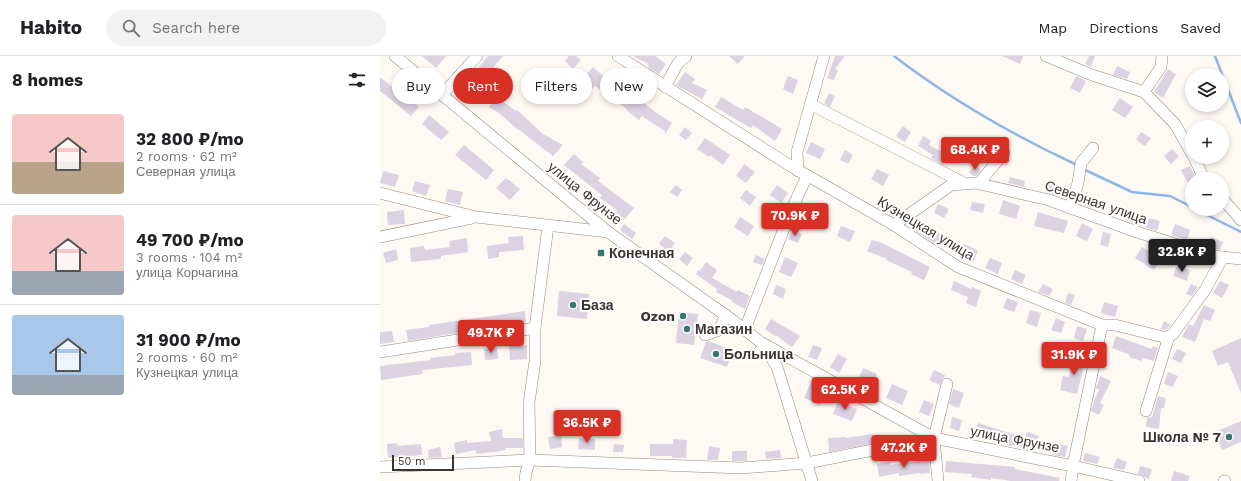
<!DOCTYPE html>
<meta charset="utf-8">
<style>
body{margin:0;font-family:"Work Sans",sans-serif;background:#f2f2f2;color:#202124;height:100vh;display:flex;flex-direction:column;font-size:15px;white-space:nowrap}
*{box-sizing:border-box;margin:0}
p{font-size:13px;color:#757577}
.icon{flex:none;width:22px;height:22px;fill:none;stroke:currentColor;stroke-width:2;stroke-linecap:round;stroke-linejoin:round}
.map{position:relative;flex:1;overflow:hidden}
.side{display:flex;flex-direction:column;background:#fff;width:380px}
.side>*{flex:none}
.top-card{position:absolute;left:12px;top:12px;width:380px;height:36px;display:flex;gap:8px}
.buttons{position:absolute;left:805px;top:12px;display:grid;gap:8px}
.buttons a{display:grid;place-items:center;width:44px;height:44px;border-radius:50%;background:#fff;box-shadow:0 2px 6px #0003;font-size:20px}
.scale{position:absolute;left:12px;bottom:10px;width:62px;box-sizing:border-box;padding-left:4px;border:2px solid #3b3530;border-top:0;font-size:11px;line-height:14px;white-space:nowrap;color:#3b3530;-webkit-text-stroke:3px #fff;paint-order:stroke}
.price{position:absolute;translate:-50% -34px;padding:0 9px;border-radius:4px;background:#d93025;color:#fff;font-size:13px;line-height:26px;filter:drop-shadow(0 1px 2px #0008)}
.price::after{content:'';position:absolute;left:50%;top:24px;width:12px;height:9px;margin-left:-6px;background:inherit;clip-path:polygon(0 0,100% 0,50% 100%)}
.price.active{background:#222;color:#fff}
ul{padding:0;list-style:none}
li{display:flex;align-items:center;gap:12px;height:100px;padding:0 12px}
li+li{border-top:1px solid #e0e0e0}
li span{display:grid;place-items:center;flex:none;width:112px;height:80px;border-radius:4px;color:#555}
li>.icon{margin-inline-start:auto}
span .icon{width:48px;height:48px;fill:#fffc;stroke-width:1}
li b{font-size:17px}
h2{display:flex;justify-content:space-between;align-items:center;height:48px;padding:0 12px;font-size:17px}
.tag{padding:0 14px;border-radius:18px;background:#fff;box-shadow:0 2px 6px #0003;font-size:14px;line-height:36px}
.tag.active{background:#d93025;color:#fff}
header{display:flex;align-items:center;gap:24px;box-sizing:border-box;height:56px;padding:0 20px;background:#fff;border-bottom:1px solid #e0e0e0}
header strong{font-size:19px}
nav{display:flex;gap:22px;margin-inline-start:auto;font-size:14px}
.search{width:280px;height:36px;background:#f2f2f2;display:flex;align-items:center;gap:10px;box-sizing:border-box;padding:0 14px;border-radius:22px;color:#757577;font-size:15px}
main{display:flex;flex:1;min-height:0}
.map>svg:first-child{display:block}
.lines{fill:none;stroke-linecap:round;stroke-linejoin:round}
.stream{stroke:#8db7e9;stroke-width:2.5}
.building{fill:#dbd2e2}
.minor-casing{stroke:#96897d;stroke-width:12}
.minor{stroke:#fff;stroke-width:11}
.poi-dot{fill:#34796e;stroke:#fff;stroke-width:1.5}
.labels{text-anchor:middle;stroke-width:4;stroke-linejoin:round;paint-order:stroke}
.street-label{font-size:14px;fill:#3b3530;stroke:#fff}
.poi-label{font-size:14px;font-weight:bold;fill:#3b3530;stroke:#fff;text-anchor:start}
</style>
<header>
<strong>Habito</strong>
<div class="search"><svg class="icon" aria-label="search" viewBox="0 0 24 24"><circle cx="10" cy="10" r="6"/><path d="M15 15l6 6"/></svg>Search here</div>
<nav><a>Map</a><a>Directions</a><a>Saved</a></nav>
</header>
<main>
<section class="side">
<h2>8 homes<svg class="icon" aria-label="filters" viewBox="0 0 24 24"><path d="M4 7h16M4 17h16"/><circle cx="9" cy="7" r="2"/><circle cx="15" cy="17" r="2"/></svg></h2>
<ul>
<li><span style="background:linear-gradient(#f6c9c9 60%,#b9a48a 0)"><svg class="icon" aria-label="home" viewBox="0 0 24 24"><path d="M3 11l9-7 9 7M6 9v11h12V9"/></svg></span><div><b>32 800 ₽/mo</b><p>2 rooms · 62 m²</p><p>Северная улица</p></div></li>
<li><span style="background:linear-gradient(#f6c9c9 70%,#9aa5b1 0)"><svg class="icon" aria-label="home" viewBox="0 0 24 24"><path d="M3 11l9-7 9 7M6 9v11h12V9"/></svg></span><div><b>49 700 ₽/mo</b><p>3 rooms · 104 m²</p><p>улица Корчагина</p></div></li>
<li><span style="background:linear-gradient(#a9c7e8 75%,#9aa5b1 0)"><svg class="icon" aria-label="home" viewBox="0 0 24 24"><path d="M3 11l9-7 9 7M6 9v11h12V9"/></svg></span><div><b>31 900 ₽/mo</b><p>2 rooms · 60 m²</p><p>Кузнецкая улица</p></div></li>
</ul>
</section>
<div class="map">
<svg width="861" height="425" viewBox="0 0 861 425">
<rect width="100%" height="100%" fill="#fef9f3"/>
<g class="lines">
<!-- stream -->
<g class="stream">
<path d="M514 0C570 43 633 79 697 109"/>
<path d="M835 0 861 67"/>
<path d="M703 113 752 136 790 140 812 151"/>
<path d="M815 153 861 176"/>
</g>
</g>
<!-- building -->
<g class="building">
<path d="M42 0H66L56 12Z"/>
<path d="M108 0H123L92 37 83 30Z"/>
<path d="M189 0H196L201 4 193 13 185 5Z"/>
<path d="M253 0H275L286 8 279 18 268 11 269 8Z"/>
<path d="M349 0H365L358 8Z"/>
<path d="M455 0H465L455 13 458 14 454 24 447 22Z"/>
<path d="M622 0H643L640 8Z"/>
<path d="M709 0H715L711 11 705 8Z"/>
<path d="M737 10 750 16 747 23 733 19Z"/>
<path d="M213 11 231 27 232 26 256 41 278 58 292 67 285 78V75L262 60 259 64 246 54 247 53 215 30 212 33 202 24Z"/>
<path d="M788 13 796 18 783 42 774 36Z"/>
<path d="M305 16 315 23 312 27 327 34 322 43 296 29Z"/>
<path d="M408 20 418 24 413 38 403 33Z"/>
<path d="M696 20 706 25 700 37 690 32Z"/>
<path d="M0 21 17 35 19 33 39 51 31 60 0 35Z"/>
<path d="M449 37 455 40 450 51 444 47Z"/>
<path d="M117 41 136 55 137 54 163 78 183 89 173 100 138 73V74L119 57 109 51Z"/>
<path d="M341 41 363 54 365 51 402 73 395 85 373 69 371 72 335 51Z"/>
<path d="M740 42 753 51 745 62 732 54Z"/>
<path d="M49 59 69 76 61 84 42 68Z"/>
<path d="M523 70 531 76 525 86 516 80Z"/>
<path d="M305 71 312 77 306 84 299 79Z"/>
<path d="M761 76 771 82 765 90 756 84Z"/>
<path d="M543 80 551 85 549 89 568 99 563 109 551 102 553 99 538 90Z"/>
<path d="M325 82 350 99 343 109 330 99 329 101 317 93Z"/>
<path d="M431 86 445 93 440 103 426 97Z"/>
<path d="M84 89 114 114 106 124 75 99Z"/>
<path d="M792 93 799 100 791 108 784 100Z"/>
<path d="M465 94 473 99 468 108 460 104Z"/>
<path d="M194 98 203 106 201 108 220 122 218 125 254 152 245 163 236 157 237 154 220 142 222 139 184 109Z"/>
<path d="M364 108 375 116 366 127 356 120Z"/>
<path d="M595 108 601 114 596 120H594L589 117Z"/>
<path d="M810 110 816 122 807 126 801 114Z"/>
<path d="M497 113 509 119 503 130 491 123Z"/>
<path d="M3 115 19 119 15 131 0 127Z"/>
<path d="M630 121 645 125 644 131 628 127Z"/>
<path d="M126 122 140 133 130 144 116 132Z"/>
<path d="M35 125 50 129 46 140 32 135Z"/>
<path d="M668 127 678 131 676 139 665 136Z"/>
<path d="M296 129 302 134 297 141 290 136Z"/>
<path d="M397 129 408 137 401 147 390 139Z"/>
<path d="M68 133 83 136 80 149 65 145Z"/>
<path d="M366 134 376 141 370 150 360 142Z"/>
<path d="M623 144 640 150 636 163 619 158Z"/>
<path d="M706 144 718 149 716 154 704 149Z"/>
<path d="M592 146 605 148 603 157 590 154Z"/>
<path d="M558 148 569 153 564 162 554 157Z"/>
<path d="M438 153 446 160 437 170 430 163Z"/>
<path d="M24 154 25 168 8 169 7 156Z"/>
<path d="M658 156 688 165 684 177 654 170Z"/>
<path d="M360 161 374 170 368 180 354 171Z"/>
<path d="M749 161 767 169 769 162 780 165 777 175 747 165Z"/>
<path d="M541 164 563 180 557 189 534 174Z"/>
<path d="M702 167 713 173 707 185 696 180Z"/>
<path d="M244 168 256 177 252 183 240 174Z"/>
<path d="M795 168 810 174 807 184 791 179Z"/>
<path d="M461 170 475 175 470 186 457 180Z"/>
<path d="M413 174 422 178 418 187 408 183Z"/>
<path d="M723 176 731 178 728 191 720 189Z"/>
<path d="M143 180 144 194 119 196V201L108 203 107 190 129 187 128 181Z"/>
<path d="M285 180 295 187 289 196 279 188Z"/>
<path d="M831 181 843 186 840 194 827 191Z"/>
<path d="M87 182 88 196 61 200V203L31 206 30 192 44 190 45 194 70 191 69 185Z"/>
<path d="M492 184 502 187 550 211 544 224 531 218 532 216 506 204 507 203 487 195Z"/>
<path d="M585 188 598 195 593 207 580 200Z"/>
<path d="M762 191 782 202 774 214 755 202Z"/>
<path d="M16 193 18 204 6 207 3 197Z"/>
<path d="M305 196 313 202 307 210 299 203Z"/>
<path d="M376 199 385 203 382 209 373 206Z"/>
<path d="M405 201 418 207 411 221 399 216Z"/>
<path d="M610 202 622 207 618 218 605 212Z"/>
<path d="M326 206 337 214 332 222 357 236 358 234 370 240 365 253 352 246 353 245 336 236 337 233 316 218 318 214 320 215Z"/>
<path d="M797 210 810 214 807 225 793 220Z"/>
<path d="M635 214 646 219 642 228 631 223Z"/>
<path d="M574 225 591 233 592 231 601 235 596 251 586 247 588 241 571 234Z"/>
<path d="M840 225 849 229 842 242 833 237Z"/>
<path d="M663 228 673 233 669 240 658 236Z"/>
<path d="M811 228 818 231 812 240 806 238Z"/>
<path d="M396 229 406 233 403 243 393 238Z"/>
<path d="M179 235 209 238 207 263 177 260Z"/>
<path d="M688 237 695 239 691 249 685 247Z"/>
<path d="M627 242 638 246 634 256 623 252Z"/>
<path d="M724 246 738 250 735 261 721 257Z"/>
<path d="M824 249 835 254 830 265 824 263 815 286 802 281 809 268 813 270Z"/>
<path d="M650 254 661 257 657 271 646 267Z"/>
<path d="M145 255 146 266 28 285 26 274 49 271V269Z"/>
<path d="M299 256 318 258 314 289 296 287Z"/>
<path d="M676 262 685 266 681 277 671 274Z"/>
<path d="M391 263 420 280 412 291 396 279 395 280 385 273Z"/>
<path d="M784 265 791 269 785 274 781 273Z"/>
<path d="M697 270 707 273 703 285 694 282Z"/>
<path d="M12 275 14 286 0 288V276Z"/>
<path d="M736 280 772 293 773 290 778 292 774 305 763 302 762 305 749 301 750 299 732 292Z"/>
<path d="M861 282V337L848 306 838 310 832 295Z"/>
<path d="M328 285 353 294 347 311 320 302 326 286Z"/>
<path d="M147 289V303L130 304 129 290Z"/>
<path d="M433 289 442 292 437 304 428 301Z"/>
<path d="M117 292 118 303 105 304 104 293Z"/>
<path d="M797 293 806 297 801 307 792 303Z"/>
<path d="M91 296 92 309 42 314 43 318 1 324 0 310 51 304 50 302 75 299V297Z"/>
<path d="M458 298 467 303 459 317 450 311Z"/>
<path d="M694 299 706 302 697 338 680 334 683 320 689 321Z"/>
<path d="M483 312 497 318 491 333 477 327Z"/>
<path d="M554 314 565 319 560 329 549 324Z"/>
<path d="M788 316 798 320 793 331 784 328Z"/>
<path d="M720 320 731 325 720 347 724 349 719 359 711 355 714 345 719 334 716 332Z"/>
<path d="M431 326 446 333 440 349 424 342Z"/>
<path d="M512 328 528 335 522 349 506 342Z"/>
<path d="M573 333 584 337 579 352 569 348Z"/>
<path d="M778 340 786 342 784 352H781L779 373 766 371 767 362 772 361Z"/>
<path d="M544 344 554 348 549 360 539 356Z"/>
<path d="M458 345 477 353 472 365 453 358Z"/>
<path d="M572 361 582 364 579 375 570 372Z"/>
<path d="M861 365V386L842 394 835 376Z"/>
<path d="M598 367 645 382 647 376 659 380 653 395 632 389 630 390 595 379Z"/>
<path d="M122 373 123 382H143V392H125L126 394 114 396 96 398V394L76 398 74 387 87 384V387L111 385 109 376Z"/>
<path d="M493 378 495 387 449 396 448 382 466 381V382Z"/>
<path d="M181 379 182 391 170 393 168 381Z"/>
<path d="M199 382 215 383V394L198 393Z"/>
<path d="M293 383 307 384 306 402H292V400H270V388H293Z"/>
<path d="M17 387 18 390 41 388 42 399 8 402 7 388Z"/>
<path d="M675 387 688 390 685 401 672 399Z"/>
<path d="M234 388 244 389 243 396H233Z"/>
<path d="M329 390 340 392 338 404H327Z"/>
<path d="M60 391 62 401 49 402 48 394Z"/>
<path d="M400 394 401 402 386 403 385 396Z"/>
<rect x="352" y="395" width="15" height="10"/>
<path d="M705 397 720 401 717 408 703 405Z"/>
<path d="M737 402 747 406 744 414 733 412Z"/>
<path d="M549 404 550 417 540 418V417L519 420V417L499 421 497 408 510 406V409Z"/>
<path d="M566 405 635 411V413L680 422 679 425H631L611 422V424L591 421 592 418 565 416Z"/>
<path d="M760 410 772 413 769 423 758 418Z"/>
<path d="M794 415 810 420 808 425H791Z"/>
</g>
<g class="lines">
<defs>
<g id="minor">
<path d="M15 0 228 176 351 263 383 288 397 311 432 425"/>
<path d="M238 0 409 109 514 169 578 211 722 269H735L787 282 793 278 825 234 843 201"/>
<path d="M666 0 712 19 764 36 795 68 812 98"/>
<path d="M285 31 298 7 306 0"/>
<path d="M764 36 781 11 782 0"/>
<path d="M62 39 97 0"/>
<path d="M430 48 584 127"/>
<path d="M814 101 824 123"/>
<path d="M418 115 417 96 444 0"/>
<path d="M599 127 624 97"/>
<path d="M0 137 96 161 228 176"/>
<path d="M842 142 861 164"/>
<path d="M690 152 698 127 701 107 713 92"/>
<path d="M514 169 571 129 596 127 669 144 757 176 833 200 861 203"/>
<path d="M0 181 92 162"/>
<path d="M365 273 410 157 427 120"/>
<path d="M325 279 339 274 346 259"/>
<path d="M384 288 554 382 693 410 759 425"/>
<path d="M0 296 155 272"/>
<path d="M377 298 385 291"/>
<path d="M766 355 789 280"/>
<path d="M0 411 150 404 361 412 427 407 554 382"/>
<path d="M145 425 146 416 150 404 149 347 155 305V272L168 170"/>
<path d="M558 425 554 382 567 328"/>
<path d="M691 425 693 410 722 269"/>
<path d="M844 425H845"/>
</g>
</defs>
<!-- minor casing -->
<use href="#minor" class="minor-casing"/>
<!-- minor -->
<use href="#minor" class="minor"/>
</g>
<!-- markers -->
<g class="poi-dot">
<rect x="217" y="193" width="8" height="8" rx="2"/>
<circle cx="193" cy="249" r="4"/>
<circle cx="303" cy="260" r="4"/>
<circle cx="307" cy="273" r="4"/>
<circle cx="336" cy="298" r="4"/>
<circle cx="849" cy="381" r="4"/>
</g>
<g class="labels">
<!-- street labels -->
<g class="street-label">
<text transform="translate(205 137) rotate(39)" y="5">улица Фрунзе</text>
<text transform="translate(716 146) rotate(19)" y="5">Северная улица</text>
<text transform="translate(546 172) rotate(31)" y="5">Кузнецкая улица</text>
<text transform="translate(635 383) rotate(11)" y="5">улица Фрунзе</text>
</g>
<!-- poi labels -->
<g class="poi-label">
<text x="229" y="202">Конечная</text>
<text x="201" y="254">База</text>
<text x="295" y="265" text-anchor="end">Ozon</text>
<text x="315" y="278">Магазин</text>
<text x="344" y="303">Больница</text>
<text x="841" y="386" text-anchor="end">Школа № 7</text>
</g>
</g>
</svg>
<div class="buttons">
<a><svg class="icon" aria-label="layers" viewBox="0 0 24 24"><path d="M12 4l9 5-9 5-9-5zM3 14l9 5 9-5"/></svg></a>
<a>+</a>
<a>−</a>
</div>
<div class="scale">50 m</div>
<b class="price" style="left:595px;top:115px">68.4K ₽</b>
<b class="price" style="left:415px;top:181px">70.9K ₽</b>
<b class="price active" style="left:802px;top:217px">32.8K ₽</b>
<b class="price" style="left:111px;top:298px">49.7K ₽</b>
<b class="price" style="left:694px;top:320px">31.9K ₽</b>
<b class="price" style="left:465px;top:355px">62.5K ₽</b>
<b class="price" style="left:207px;top:388px">36.5K ₽</b>
<b class="price" style="left:524px;top:413px">47.2K ₽</b>
<div class="top-card">
<a class="tag">Buy</a>
<a class="tag active">Rent</a>
<a class="tag">Filters</a>
<a class="tag">New</a>
</div>
</div>
</main>
